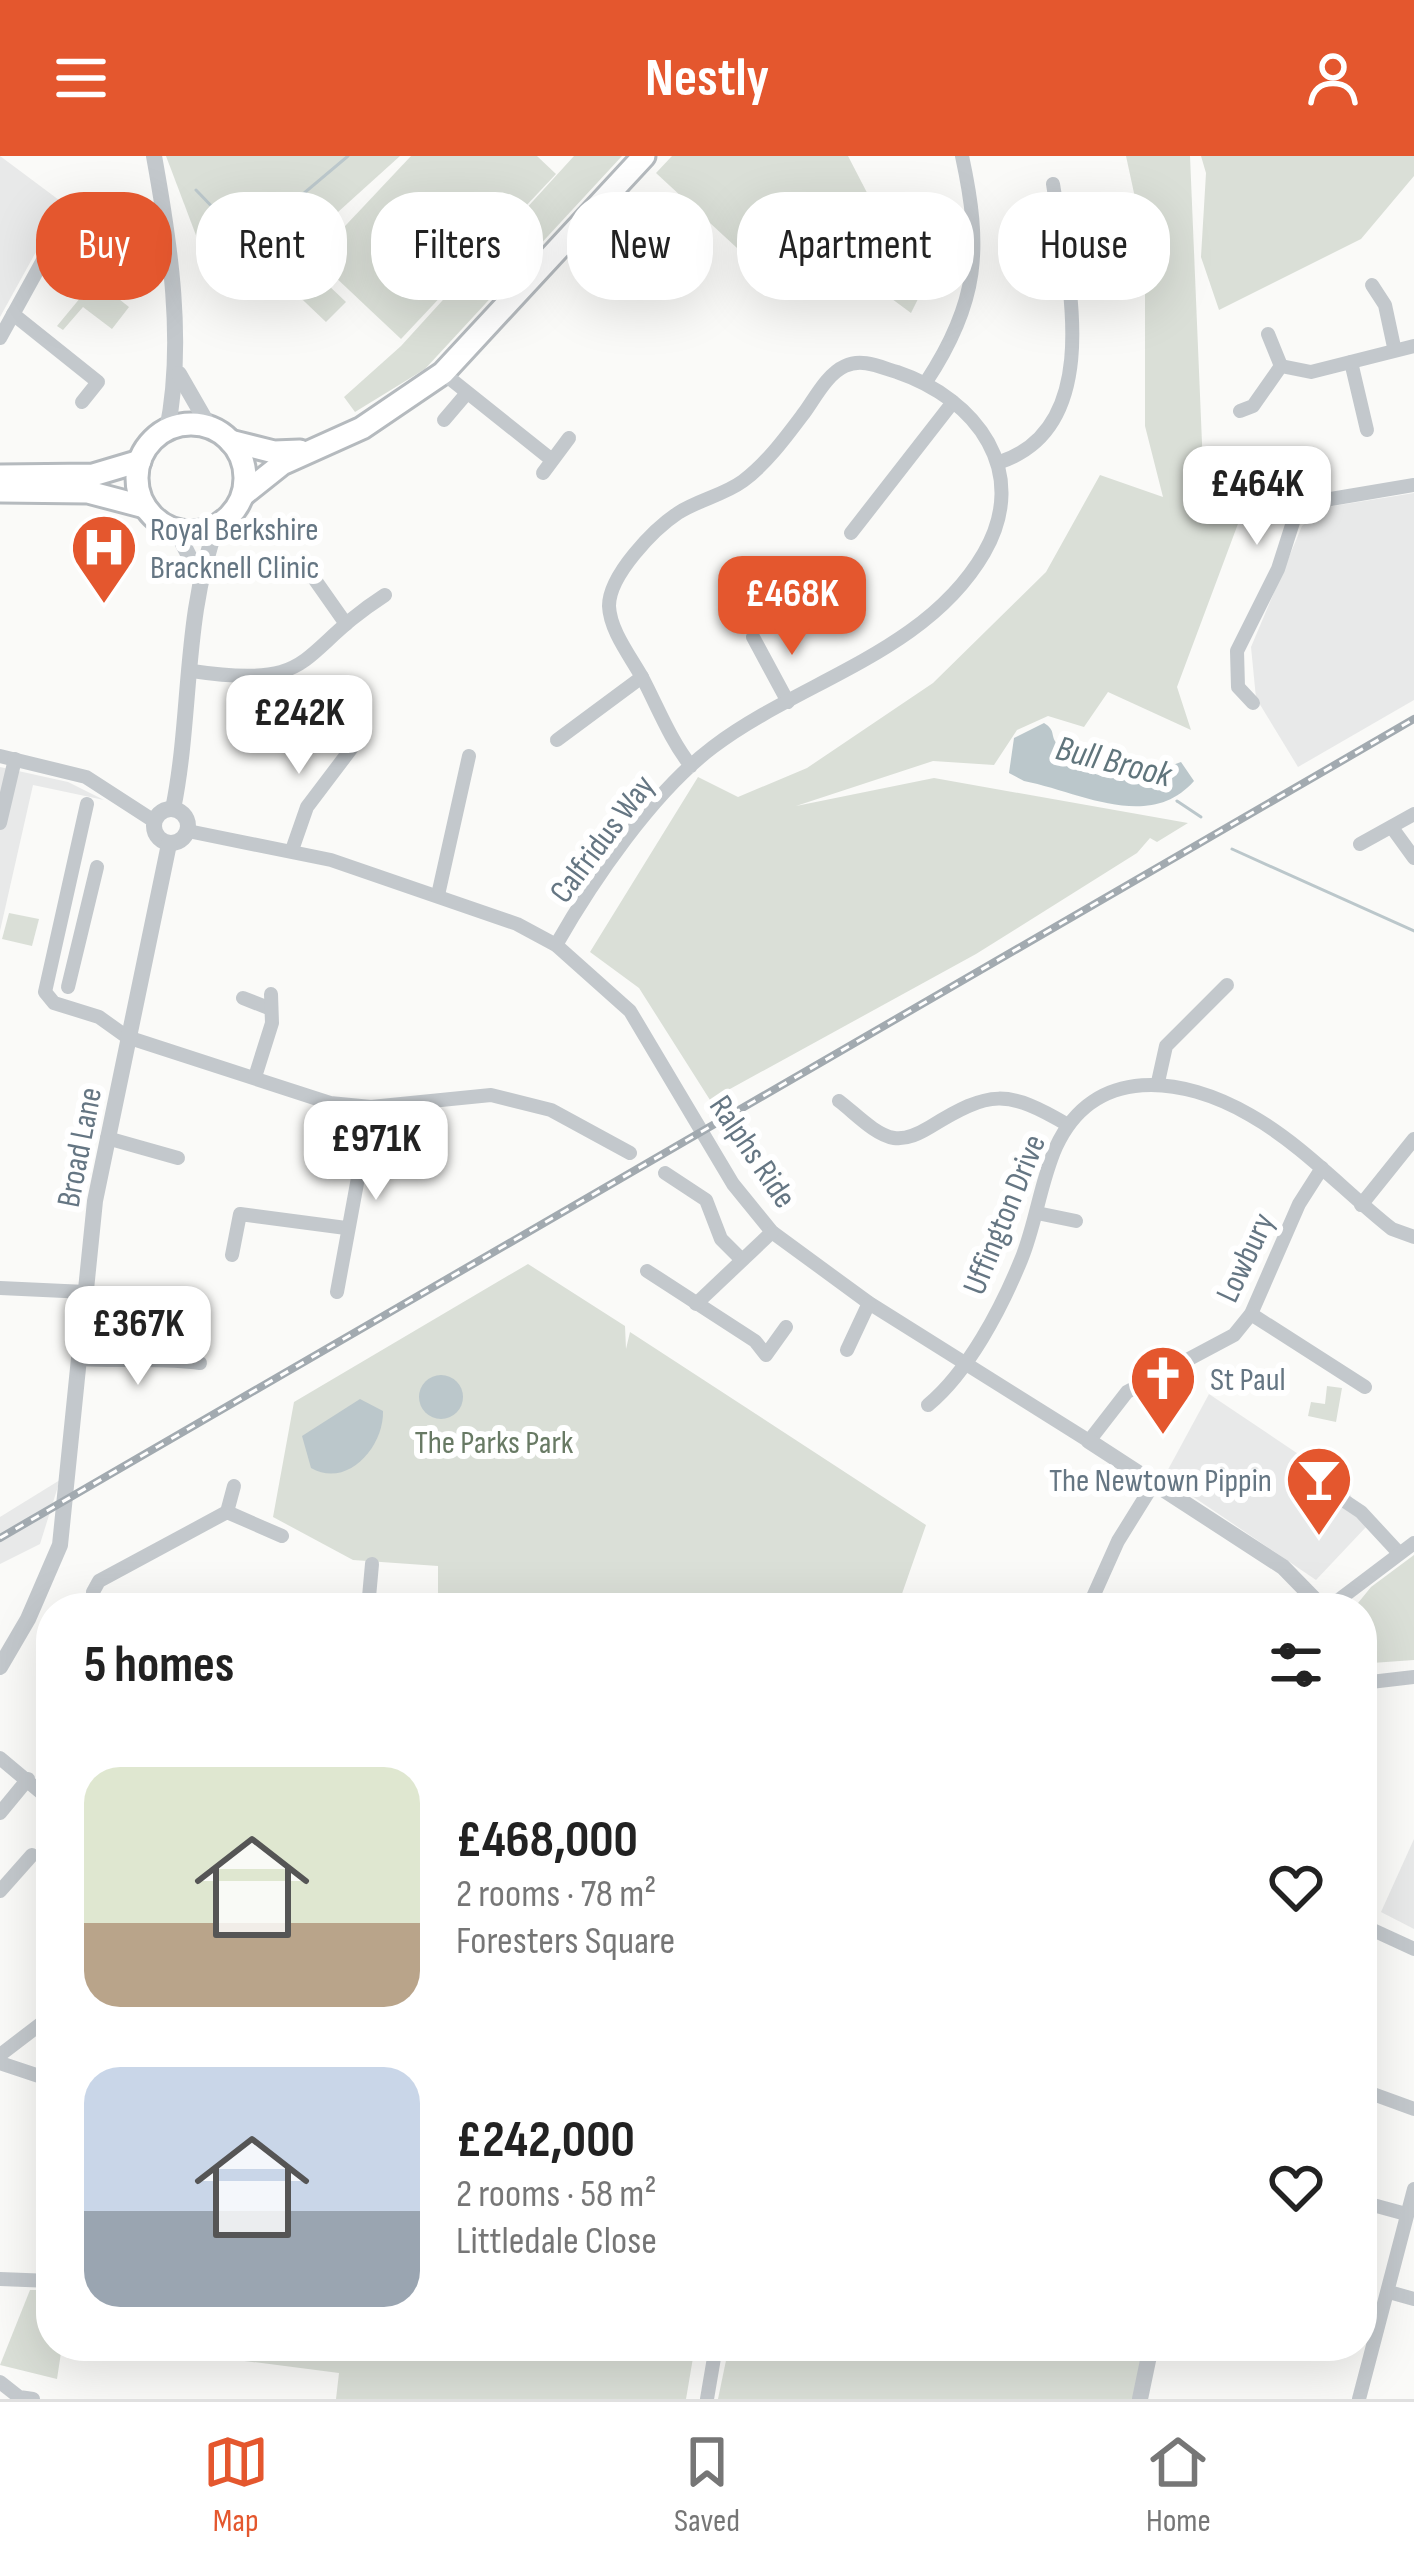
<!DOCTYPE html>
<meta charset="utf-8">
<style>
body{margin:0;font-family:"Sofia Sans Condensed",sans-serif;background:#f6f6f6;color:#222;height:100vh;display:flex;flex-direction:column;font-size:45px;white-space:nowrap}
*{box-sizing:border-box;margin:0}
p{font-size:39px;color:#767676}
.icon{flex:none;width:66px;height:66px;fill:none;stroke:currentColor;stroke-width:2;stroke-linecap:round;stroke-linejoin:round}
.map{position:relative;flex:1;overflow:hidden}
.drawer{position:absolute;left:36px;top:1437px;width:1341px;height:768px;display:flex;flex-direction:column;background:#fff;border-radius:48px;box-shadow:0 12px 48px #0002}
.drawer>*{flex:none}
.hud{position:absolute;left:36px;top:36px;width:1344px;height:108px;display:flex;gap:24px}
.price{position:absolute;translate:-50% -102px;padding:0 27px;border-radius:24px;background:#fff;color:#222;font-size:39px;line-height:78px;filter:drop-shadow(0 3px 6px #0008)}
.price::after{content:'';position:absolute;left:50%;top:72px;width:36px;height:27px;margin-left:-18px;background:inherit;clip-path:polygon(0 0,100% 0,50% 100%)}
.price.active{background:#e4572e;color:#fff}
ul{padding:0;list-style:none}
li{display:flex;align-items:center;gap:36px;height:300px;padding:0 48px}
li span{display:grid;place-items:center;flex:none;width:336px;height:240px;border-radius:36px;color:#555}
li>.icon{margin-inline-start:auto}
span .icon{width:144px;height:144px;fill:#fffc;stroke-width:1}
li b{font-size:51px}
h2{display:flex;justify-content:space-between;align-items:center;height:144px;padding:0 48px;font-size:51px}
.chip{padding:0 42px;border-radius:48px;background:#fff;box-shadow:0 12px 48px #0002;font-size:42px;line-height:108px}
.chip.active{background:#e4572e;color:#fff}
header{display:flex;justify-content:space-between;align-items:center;height:156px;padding:0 48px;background:#e4572e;color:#fff;font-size:54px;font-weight:700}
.tab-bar{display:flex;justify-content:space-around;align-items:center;height:168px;border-top:3px solid #e0e0e0;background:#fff;font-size:33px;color:#767676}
.tab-bar a{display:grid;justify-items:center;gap:6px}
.tab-bar .active{color:#e4572e}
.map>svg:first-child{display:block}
.built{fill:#e8e9e9}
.green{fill:#dadfd7}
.water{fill:#bbc7cb}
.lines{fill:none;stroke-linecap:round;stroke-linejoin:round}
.stream{stroke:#bbc7cb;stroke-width:3}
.primary-casing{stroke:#b5babe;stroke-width:27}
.minor{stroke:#c3c8cc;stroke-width:14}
.tertiary{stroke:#c3c8cc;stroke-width:16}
.primary{stroke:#fff;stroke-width:21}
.rail-casing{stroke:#a2aab0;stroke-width:8}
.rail{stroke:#fff;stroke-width:3;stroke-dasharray:9;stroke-linecap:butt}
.labels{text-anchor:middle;stroke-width:12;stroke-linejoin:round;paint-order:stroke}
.poi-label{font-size:33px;fill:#657683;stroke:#fff;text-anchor:start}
.street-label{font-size:33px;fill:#657683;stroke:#fff}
.park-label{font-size:33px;fill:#687a64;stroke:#fff}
.water-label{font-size:36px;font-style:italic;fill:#60757c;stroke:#fff}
</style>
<header><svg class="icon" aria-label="menu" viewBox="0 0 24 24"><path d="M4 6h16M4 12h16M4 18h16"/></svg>Nestly<svg class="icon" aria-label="person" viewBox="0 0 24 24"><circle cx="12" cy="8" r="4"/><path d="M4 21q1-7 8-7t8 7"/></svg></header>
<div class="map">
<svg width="1414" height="2243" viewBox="0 0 1414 2243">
<rect width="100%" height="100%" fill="#fafaf8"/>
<!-- built -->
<g class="built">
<path d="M0 0 63 47 0 161Z"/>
<path d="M1414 337V544L1298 611 1256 542 1251 491 1302 370 1327 351Z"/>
<path d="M0 611 68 626 104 644 33 629 0 775Z"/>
<path d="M1209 1238 1346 1330 1366 1371 1316 1424 1164 1321Z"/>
<path d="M60 1324 40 1388 0 1408V1361Z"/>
<path d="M1414 1683V1773L1381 1756Z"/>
</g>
<!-- green -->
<g class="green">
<path d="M166 0H400L276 112 240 120 208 111Z"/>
<path d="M411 0H537L556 18 401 183 315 102Z"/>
<path d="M574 0H622L425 213 355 256 344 241 401 190Z"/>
<path d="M672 0H848L920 139 911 157 823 92 777 129 656 17Z"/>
<path d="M1126 0H1190L1203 311 1248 341 1177 531 1191 574 1108 536 1084 571 1048 560 1017 574 994 609 933 605 796 650 934 622 1188 667 1157 686 1150 682 1137 697 976 798 710 944 639 832 590 796 698 621 738 641 807 612 933 527 1046 416 1100 319 1163 341 1145 270V88Z"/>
<path d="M1201 0H1414V20L1361 83 1219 154 1201 101 1206 17Z"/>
<path d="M309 111 322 124 319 134 327 128 346 146 326 166 285 127 297 114 303 118Z"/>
<path d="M95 124 129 151 112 173 83 151 63 174 57 170Z"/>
<path d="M9 757 39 763 32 790 2 783Z"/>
<path d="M528 1108 625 1170 626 1193 630 1176 926 1369 897 1452H438V1410L353 1404 273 1361 294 1246Z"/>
<path d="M1327 1230 1342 1232 1336 1266 1308 1260 1311 1246 1325 1248Z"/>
<path d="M1414 1399V1504L1372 1507 1362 1478V1452H1354L1371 1431Z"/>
<path d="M30 2134H51V2190H62L57 2223 0 2209Z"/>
<path d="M128 2190H695L686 2243H336L339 2217Z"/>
<path d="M729 2190H1143L1133 2243H718Z"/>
</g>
<!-- water -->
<g class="water">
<path d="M1044 567C1057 575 1049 579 1058 589 1100 637 1131 624 1181 606L1194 625C1149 676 1080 636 1024 625L1009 617 1014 582Z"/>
<circle cx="441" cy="1241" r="22"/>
<path d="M360 1243 383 1255C384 1291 347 1333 311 1312L302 1280Z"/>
</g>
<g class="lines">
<!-- stream -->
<g class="stream">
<path d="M196 34 246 86 348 0"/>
<path d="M1177 645 1201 661"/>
<path d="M1232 693 1414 775"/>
</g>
<defs>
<g id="primary">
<circle cx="191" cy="322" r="54"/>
<path d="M230 285 274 296 300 295"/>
<path d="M0 320 93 319 140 305"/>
<path d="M0 335 88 336 145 351"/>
<path d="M243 339 282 308 362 272 443 217 644 0"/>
</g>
</defs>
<!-- primary casing -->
<use href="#primary" class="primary-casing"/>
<!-- minor -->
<g class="minor">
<path d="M1372 129 1385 149 1394 191"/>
<path d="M13 158 98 226 82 246"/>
<path d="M1268 178 1281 210"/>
<path d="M0 182 48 95 77 76 165 68"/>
<path d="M1351 206 1367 274"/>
<path d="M443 217 552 304"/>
<path d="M926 226C979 146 982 92 962 0"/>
<path d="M1240 255 1253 250 1281 210 1311 216 1414 190"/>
<path d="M444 264 467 237"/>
<path d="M1000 306C1109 270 1066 112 1053 28"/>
<path d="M543 317 569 282"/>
<path d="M851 377 953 246"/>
<path d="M313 421 346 468"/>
<path d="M753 481 788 546"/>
<path d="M192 515C319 534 295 497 385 439"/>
<path d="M1253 547 1238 531 1237 495 1278 413 1294 363 1319 345 1414 329"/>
<path d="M557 584 642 521"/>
<path d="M0 600 86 621 154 665"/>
<path d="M87 648 45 836 54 847 99 861 127 881 330 947 371 951 491 939 551 954 630 997"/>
<path d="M0 667 15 603"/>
<path d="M1393 673 1414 702"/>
<path d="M188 675 331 704 517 768 556 789 630 855 733 1028 772 1076 869 1147 1089 1285 1127 1236 1234 1179 1251 1158 1299 1048 1322 1012"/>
<path d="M1360 688 1414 658"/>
<path d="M292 694 307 651 363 577"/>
<path d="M438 739 469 600"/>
<path d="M556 789C593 724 653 636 713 591 800 525 926 497 984 397 1031 316 977 243 897 216 880 211 862 202 845 210 827 218 815 242 804 257 786 281 767 307 743 325 724 339 698 344 678 357 654 373 609 419 609 450 610 475 631 501 643 523 658 552 671 585 691 610"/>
<path d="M68 831 97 711"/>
<path d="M243 842 271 853"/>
<path d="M255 921 272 867 271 838"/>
<path d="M1158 926 1166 890 1227 829"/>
<path d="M839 945C855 957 875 979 894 982 907 984 920 977 930 971 990 934 1007 933 1068 969"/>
<path d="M107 982 178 1002"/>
<path d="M665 1017 706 1044 721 1083 741 1103"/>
<path d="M1361 1049 1414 983"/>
<path d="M1037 1057 1076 1065"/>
<path d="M232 1099 240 1058 346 1072"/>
<path d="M647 1115 755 1185 766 1199 786 1171"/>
<path d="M0 1132 86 1136"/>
<path d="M337 1136 371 951"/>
<path d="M696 1148 772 1076"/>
<path d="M1251 1158 1365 1231"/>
<path d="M847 1194 869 1147"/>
<path d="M81 1203C122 1206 160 1201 200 1207"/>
<path d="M928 1249C968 1216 1001 1153 1021 1104 1036 1068 1040 1027 1056 991 1094 908 1183 920 1250 959 1303 989 1345 1036 1392 1073L1414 1081"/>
<path d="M1333 1315 1322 1330 1361 1356 1398 1396"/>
<path d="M227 1356 234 1330"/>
<path d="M96 1452 93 1436 99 1425 227 1356 282 1380"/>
<path d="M368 1452 372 1408"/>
<path d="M1088 1452 1118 1385 1154 1327"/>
<path d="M1328 1452 1414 1387"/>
<path d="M1362 1527 1414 1521"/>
<path d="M0 1602 51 1645"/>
<path d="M0 1657 28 1623"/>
<path d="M0 1735 32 1699"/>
<path d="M1362 1769 1414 1793"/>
<path d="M0 1899 51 1860"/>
<path d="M0 1907 51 1924"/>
<path d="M1362 1934 1414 1953"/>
<path d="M1362 2046 1406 2058"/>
<path d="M0 2123 51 2125"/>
<path d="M1389 2136 1414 2143"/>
<path d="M0 2226 19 2241 33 2243"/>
<path d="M707 2243 716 2190"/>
<path d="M1359 2243 1414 2033"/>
</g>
<!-- tertiary -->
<g class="tertiary">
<path d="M154 0C170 88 185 187 167 274"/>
<path d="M179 218 210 272"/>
<path d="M176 374 200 422"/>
<circle cx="171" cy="670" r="17"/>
<path d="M173 653C192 561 183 458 217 370"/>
<path d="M1089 1285 1283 1411 1323 1452"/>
<path d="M0 1511 28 1463 60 1389 95 1045 169 688"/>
<path d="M1140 2243 1151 2190"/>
</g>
<!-- primary -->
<use href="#primary" class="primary"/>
<defs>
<path id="rail" d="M0 1382 1414 563"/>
</defs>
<!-- rail casing -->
<use href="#rail" class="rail-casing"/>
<!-- rail -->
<use href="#rail" class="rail"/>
</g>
<!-- icons -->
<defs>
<symbol id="hospital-pin" viewBox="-11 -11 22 30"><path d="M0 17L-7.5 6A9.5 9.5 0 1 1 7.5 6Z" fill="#e4572e" stroke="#fff"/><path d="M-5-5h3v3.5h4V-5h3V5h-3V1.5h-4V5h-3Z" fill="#fff"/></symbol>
<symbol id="church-pin" viewBox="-11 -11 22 30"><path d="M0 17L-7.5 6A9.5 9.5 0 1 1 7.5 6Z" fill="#e4572e" stroke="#fff"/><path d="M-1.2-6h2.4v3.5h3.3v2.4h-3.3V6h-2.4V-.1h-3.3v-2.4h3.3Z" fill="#fff"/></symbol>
<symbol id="bar-pin" viewBox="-11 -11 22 30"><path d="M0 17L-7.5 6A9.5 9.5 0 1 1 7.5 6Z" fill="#e4572e" stroke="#fff"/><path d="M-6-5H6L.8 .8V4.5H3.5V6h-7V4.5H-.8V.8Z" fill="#fff"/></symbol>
</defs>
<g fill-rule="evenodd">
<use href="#hospital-pin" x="66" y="353" width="76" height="104"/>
<use href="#church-pin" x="1125" y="1184" width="76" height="104"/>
<use href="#bar-pin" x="1281" y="1285" width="76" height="104"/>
</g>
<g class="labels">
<!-- poi labels -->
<g class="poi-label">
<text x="150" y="384">Royal Berkshire<tspan x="150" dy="38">Bracknell Clinic</tspan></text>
<text x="1210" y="1234">St Paul</text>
<text x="1272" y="1335" text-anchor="end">The Newtown Pippin</text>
</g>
<!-- street labels -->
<g class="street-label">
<text transform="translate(601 682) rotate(-53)" y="12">Calfridus Way</text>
<text transform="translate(78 991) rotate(-79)" y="12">Broad Lane</text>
<text transform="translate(754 995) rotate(56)" y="12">Ralphs Ride</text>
<text transform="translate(1003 1058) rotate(-68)" y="12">Uffington Drive</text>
<text transform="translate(1244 1101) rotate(-65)" y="12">Lowbury</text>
</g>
<!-- park labels -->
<g class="park-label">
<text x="494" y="1297">The Parks Park</text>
</g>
<!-- water labels -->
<g class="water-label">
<text transform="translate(1114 604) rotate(14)" y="13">Bull Brook</text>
</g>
</g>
</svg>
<b class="price" style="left:1257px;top:392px">£464K</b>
<b class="price active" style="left:792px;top:502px">£468K</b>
<b class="price" style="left:299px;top:621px">£242K</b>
<b class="price" style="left:376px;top:1047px">£971K</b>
<b class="price" style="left:138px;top:1232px">£367K</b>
<div class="hud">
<a class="chip active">Buy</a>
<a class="chip">Rent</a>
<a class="chip">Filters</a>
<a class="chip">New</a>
<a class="chip">Apartment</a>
<a class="chip">House</a>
</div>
<section class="drawer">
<h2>5 homes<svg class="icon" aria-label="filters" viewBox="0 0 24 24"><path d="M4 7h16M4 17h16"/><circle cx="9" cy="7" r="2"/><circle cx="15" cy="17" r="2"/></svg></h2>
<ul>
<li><span style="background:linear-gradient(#dfe7d0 65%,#b9a48a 0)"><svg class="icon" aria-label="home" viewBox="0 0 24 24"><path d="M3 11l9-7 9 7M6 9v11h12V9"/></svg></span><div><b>£468,000</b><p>2 rooms · 78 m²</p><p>Foresters Square</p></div><svg class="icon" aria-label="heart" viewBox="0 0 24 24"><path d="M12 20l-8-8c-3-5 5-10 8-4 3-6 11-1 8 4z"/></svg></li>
<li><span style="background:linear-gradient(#c9d6e8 60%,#9aa5b1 0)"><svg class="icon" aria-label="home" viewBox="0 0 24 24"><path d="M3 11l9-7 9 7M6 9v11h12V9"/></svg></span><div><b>£242,000</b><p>2 rooms · 58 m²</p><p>Littledale Close</p></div><svg class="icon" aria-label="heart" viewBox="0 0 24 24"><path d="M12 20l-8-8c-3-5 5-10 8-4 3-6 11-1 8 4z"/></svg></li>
</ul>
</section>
</div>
<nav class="tab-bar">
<a class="active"><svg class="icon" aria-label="map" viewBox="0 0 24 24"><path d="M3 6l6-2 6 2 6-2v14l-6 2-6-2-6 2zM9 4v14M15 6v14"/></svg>Map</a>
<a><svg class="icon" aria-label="saved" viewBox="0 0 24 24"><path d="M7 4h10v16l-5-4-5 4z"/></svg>Saved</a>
<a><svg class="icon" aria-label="home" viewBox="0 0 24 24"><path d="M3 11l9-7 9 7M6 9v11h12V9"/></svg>Home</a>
</nav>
